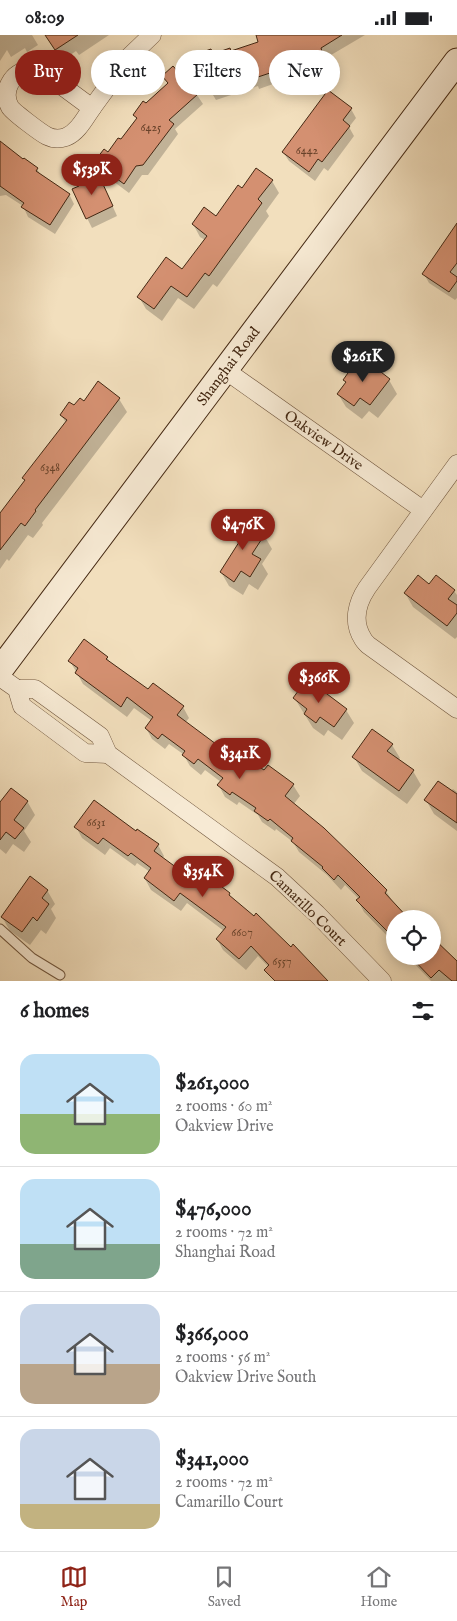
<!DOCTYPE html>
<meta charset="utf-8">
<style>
body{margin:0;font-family:"IM FELL English",serif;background:#f6f6f6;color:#202124;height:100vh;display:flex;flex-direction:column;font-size:19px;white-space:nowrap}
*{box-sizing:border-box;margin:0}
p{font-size:16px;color:#757577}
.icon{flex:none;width:28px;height:28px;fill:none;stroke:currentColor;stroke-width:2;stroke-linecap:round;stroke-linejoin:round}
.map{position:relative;height:946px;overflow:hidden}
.side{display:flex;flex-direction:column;background:#fff;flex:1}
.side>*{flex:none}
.top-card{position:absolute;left:15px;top:15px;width:428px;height:45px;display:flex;gap:10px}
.controls{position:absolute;left:386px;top:875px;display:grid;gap:10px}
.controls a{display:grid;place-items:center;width:55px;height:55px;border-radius:50%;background:#fff;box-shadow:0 2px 12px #0003;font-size:25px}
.price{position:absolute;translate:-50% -42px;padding:0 11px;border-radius:18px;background:#8f2418;color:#fff;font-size:16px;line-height:32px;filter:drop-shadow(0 1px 2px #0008)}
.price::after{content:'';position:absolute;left:50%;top:30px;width:15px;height:11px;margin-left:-8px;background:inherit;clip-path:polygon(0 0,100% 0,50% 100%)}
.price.selected{background:#222;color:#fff}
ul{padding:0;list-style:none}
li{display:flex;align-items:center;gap:15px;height:125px;padding:0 20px}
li+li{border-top:1px solid #e0e0e0}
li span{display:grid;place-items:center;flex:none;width:140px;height:100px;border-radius:15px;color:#555}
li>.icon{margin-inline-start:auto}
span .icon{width:60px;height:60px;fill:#fffc;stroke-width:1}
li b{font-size:21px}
h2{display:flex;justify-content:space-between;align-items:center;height:60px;padding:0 20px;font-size:21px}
.pill{padding:0 18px;border-radius:22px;background:#fff;box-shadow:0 2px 12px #0003;font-size:18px;line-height:45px}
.pill.selected{background:#8f2418;color:#fff}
.status{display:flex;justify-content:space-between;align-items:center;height:35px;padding:0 25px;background:#fff;direction:ltr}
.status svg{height:14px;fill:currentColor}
.tab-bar{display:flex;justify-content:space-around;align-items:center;height:70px;border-top:1px solid #e0e0e0;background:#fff;font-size:14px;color:#757577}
.tab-bar a{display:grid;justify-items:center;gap:2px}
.tab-bar .selected{color:#8f2418}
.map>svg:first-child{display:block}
.shadow{fill:#0003}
.building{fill:#d49071;stroke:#442813}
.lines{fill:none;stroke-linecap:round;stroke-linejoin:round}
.lane-casing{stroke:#70563e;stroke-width:11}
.street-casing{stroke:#70563e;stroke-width:19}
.secondary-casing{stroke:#442813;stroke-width:27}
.lane{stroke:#f7ead4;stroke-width:9}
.street{stroke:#f7ead4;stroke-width:18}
.secondary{stroke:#f7ead4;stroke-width:25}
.labels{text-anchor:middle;stroke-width:5;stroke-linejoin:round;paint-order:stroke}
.number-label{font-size:12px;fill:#68422a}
.street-label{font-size:15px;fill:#442813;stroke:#f7ead4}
</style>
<div class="status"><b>08:09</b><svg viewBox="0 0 49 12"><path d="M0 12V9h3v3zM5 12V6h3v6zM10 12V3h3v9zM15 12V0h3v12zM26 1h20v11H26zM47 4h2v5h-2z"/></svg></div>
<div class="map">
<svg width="457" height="946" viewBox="0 0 457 946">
<rect width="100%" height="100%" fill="#f2dfbd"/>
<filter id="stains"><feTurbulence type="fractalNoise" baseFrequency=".004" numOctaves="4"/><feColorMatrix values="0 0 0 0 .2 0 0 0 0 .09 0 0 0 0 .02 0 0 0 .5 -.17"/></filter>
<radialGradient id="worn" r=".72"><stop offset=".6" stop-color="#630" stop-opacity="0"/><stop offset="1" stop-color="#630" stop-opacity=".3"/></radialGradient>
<!-- shadow -->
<g class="shadow">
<path d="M0 0H32L38 10 27 17 25 13 11 22 7 15 0 26Z"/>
<path d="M46 0H109L79 20 76 16 63 25Z"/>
<path d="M262 0H365L326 23 329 36 319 39 315 32 289 40 290 43 259 54 258 51 216 65 210 55 198 20 231 17 260 8Z"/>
<path d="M173 33 197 60 203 69 175 94 178 99 148 140H142L129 158 101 137 95 127 108 119 121 106 137 85 135 80 169 49 164 41Z"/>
<path d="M351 74 356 83 349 92 354 101 328 136 324 133 315 146 289 126 283 117Z"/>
<path d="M0 108 24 126 37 134 42 142 69 159 74 169 55 199 28 182 23 171 6 160 0 161Z"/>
<path d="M101 145 117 181 92 193 87 183Z"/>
<path d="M272 146 279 158 266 176 269 181 217 252 213 249 194 274 178 263 162 286 146 274 139 262 182 236 205 205 200 202 193 189 216 183Z"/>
<path d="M457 191V263L455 265 429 248 424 239Z"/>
<path d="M360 323 389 345 397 359 378 383 369 376 362 384 346 372 338 359 346 348 344 345Z"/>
<path d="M119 364 127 377 42 488 43 490 33 503 28 500 9 526 7 524 0 534V482L26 446 24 443 66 388 61 380 84 367Z"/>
<path d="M231 497 264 500 272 514 262 529 268 539 258 555 249 549 243 560 229 551 221 537 239 510Z"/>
<path d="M429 551 454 556 457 560V602L455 604 413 572 405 558Z"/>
<path d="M107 622 111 630 148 656 183 672 189 683 185 688 220 713 264 737 293 750 300 761 293 770 386 856 393 867 395 884V909L364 877 358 866 359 864 345 850 341 855 327 840 299 817 293 807 276 794 275 796 262 787 258 780 239 767 237 770 225 762 219 751 221 747 205 735 201 740 190 731 183 719 169 709 165 714 152 704 146 693 152 686 134 673 127 682 83 649 70 626Z"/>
<path d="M295 664 346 675 354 688 342 705 328 695 324 701 313 693Z"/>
<path d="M392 710 400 723 398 725 413 736 421 750 407 769 362 736 354 722Z"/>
<path d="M453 754 457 757V796L434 779 426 765 451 756Z"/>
<path d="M27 766 35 780 24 796 31 807 24 817 13 809 6 819 0 814V769Z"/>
<path d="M76 792 136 798 158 810 164 821 162 824 177 834 229 859 233 865 326 946H282L258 921 246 935 223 915 217 904 224 896 187 868 181 876 151 855 145 844 150 837 137 828 135 831 110 813 105 820 82 803Z"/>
<path d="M47 855 55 869 51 874 56 883 46 899 41 895 30 910 10 896 2 882Z"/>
<path d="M407 921H432L457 928V946H431Z"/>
</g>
<!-- building -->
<g class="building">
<path d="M45 0H78L55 15Z"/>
<path d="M256 0H342L321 13 325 26 312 29 310 22 284 30 285 33 252 44 251 41 209 55 197 19 211 14 213 19 230 13 231 16 258 7Z"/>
<path d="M173 31 198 59 169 85 174 89 143 130 136 131 124 149 94 127 104 114 108 117 118 103 121 104 137 83 133 80 143 66 146 68 168 48 162 41Z"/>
<path d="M328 55 352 73 343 85 350 91 322 127 318 124 309 137 282 117Z"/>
<path d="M0 106 23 124 24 123 38 133 36 136 70 159 50 190 21 172 24 168 0 151Z"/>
<path d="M256 133 273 145 258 164 262 168 209 241 205 238 187 262 171 251 154 274 137 262 166 222 182 234 207 201 192 189 204 172 216 181 238 150 242 153Z"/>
<path d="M96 134 113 171 86 184 72 154 79 151Z"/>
<path d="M457 188V228L450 237 457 242V246L449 257 422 239Z"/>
<path d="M360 321 390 344 370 370 360 363 354 371 337 359 346 347 343 345Z"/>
<path d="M98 346 120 363 35 475 36 476 25 491 21 488 0 515V478L25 445 22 443 67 385 60 380 69 367 74 370 80 363 84 366Z"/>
<path d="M239 482 265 499 252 519 261 524 250 542 241 536 234 547 220 537 241 504 230 497Z"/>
<path d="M418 540 429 549 436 540 455 555 448 564 457 570V578L447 591 404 558Z"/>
<path d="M84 604 108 622 106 624 148 654 153 648 184 671 177 680 220 712 223 707 264 735 268 730 294 749 285 761 324 793 358 826 387 855 385 858 409 884H395V904L356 865 360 862 338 840 334 845 322 833 323 832 291 806 293 803 270 784 268 786 254 776 256 773 232 757 230 760 217 750 223 743 198 724 194 729 182 720 185 716 162 699 158 704 145 693 153 682 127 662 121 672 75 638 78 633 68 626Z"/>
<path d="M307 644 347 674 334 692 320 682 316 688 304 679 307 674 293 663Z"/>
<path d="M372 694 393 709 387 716 414 735 399 756 352 722Z"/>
<path d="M438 746 457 759V788L424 765Z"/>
<path d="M11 753 28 766 14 785 24 793 15 804 6 797 0 805V767Z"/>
<path d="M94 765 136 796 137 794 159 809 154 816 177 833 184 823 230 858 229 860 254 881 256 878 291 912 293 909 328 946H275L264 935 269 930 251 911 239 924 216 904 226 892 180 858 174 866 144 843 151 833 131 818 128 821 103 803 98 809 74 792Z"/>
<path d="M30 841 48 855 42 863 49 869 37 886 33 882 22 897 1 882Z"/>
<path d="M432 902 457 926V946H452L439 935 431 943 410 921H432Z"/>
</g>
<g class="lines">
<defs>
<path id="lane" d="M0 894 32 923 60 940"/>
<g id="street">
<path d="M30 35 42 36 92 73C85 83 78 97 66 102 60 104 53 104 47 101 41 98 13 77 10 72 1 56 12 37 30 35Z"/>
<path d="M92 73 130 21 152 0"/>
<path d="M225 335 423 475"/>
<path d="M457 429 367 553C357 568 352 587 363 604 364 606 366 608 368 610L457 674"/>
<path d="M0 642 17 654 22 671 85 718 108 719"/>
<path d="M17 654H35L100 701 108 719 277 842 317 879 382 946"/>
</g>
<path id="secondary" d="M0 635 457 26"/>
</defs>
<!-- lane casing -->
<use href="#lane" class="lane-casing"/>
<!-- street casing -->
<use href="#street" class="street-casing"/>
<!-- secondary casing -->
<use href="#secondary" class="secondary-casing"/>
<!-- lane -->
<use href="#lane" class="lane"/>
<!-- street -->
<use href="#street" class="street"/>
<!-- secondary -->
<use href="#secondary" class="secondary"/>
</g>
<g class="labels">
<!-- number labels -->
<g class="number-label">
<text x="151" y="96">6425</text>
<text x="307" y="119">6442</text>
<text x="50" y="436">6348</text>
<text x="96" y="791">6631</text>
<text x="242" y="901">6607</text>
<text x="282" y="930">6557</text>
</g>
<!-- street labels -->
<g class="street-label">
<text transform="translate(228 331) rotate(-53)" y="5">Shanghai Road</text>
<text transform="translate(324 405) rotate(35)" y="5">Oakview Drive</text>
<text transform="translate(308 873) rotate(44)" y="5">Camarillo Court</text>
</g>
</g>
<rect width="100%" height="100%" filter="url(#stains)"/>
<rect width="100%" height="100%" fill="url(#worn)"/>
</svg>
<div class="controls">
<a><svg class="icon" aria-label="locate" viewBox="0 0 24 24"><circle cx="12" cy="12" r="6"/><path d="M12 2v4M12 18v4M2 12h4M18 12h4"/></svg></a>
</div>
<b class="price" style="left:92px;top:161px">$539K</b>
<b class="price selected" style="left:363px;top:348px">$261K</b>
<b class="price" style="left:243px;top:516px">$476K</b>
<b class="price" style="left:319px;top:669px">$366K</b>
<b class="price" style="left:240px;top:745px">$341K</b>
<b class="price" style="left:203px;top:863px">$354K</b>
<div class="top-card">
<a class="pill selected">Buy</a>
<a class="pill">Rent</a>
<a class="pill">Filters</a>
<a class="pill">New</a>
</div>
</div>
<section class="side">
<h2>6 homes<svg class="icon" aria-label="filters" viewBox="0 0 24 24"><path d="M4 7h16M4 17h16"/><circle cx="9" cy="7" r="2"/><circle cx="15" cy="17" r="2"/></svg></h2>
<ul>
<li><span style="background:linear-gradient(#bfe0f5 60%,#8fb573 0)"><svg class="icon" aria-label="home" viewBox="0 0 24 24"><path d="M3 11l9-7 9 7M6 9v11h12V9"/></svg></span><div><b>$261,000</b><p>2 rooms · 60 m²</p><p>Oakview Drive</p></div></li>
<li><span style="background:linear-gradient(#bfe0f5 65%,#7fa58c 0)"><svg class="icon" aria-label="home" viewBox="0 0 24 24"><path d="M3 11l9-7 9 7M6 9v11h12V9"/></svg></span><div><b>$476,000</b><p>2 rooms · 72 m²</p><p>Shanghai Road</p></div></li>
<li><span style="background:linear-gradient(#c9d6e8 60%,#b9a48a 0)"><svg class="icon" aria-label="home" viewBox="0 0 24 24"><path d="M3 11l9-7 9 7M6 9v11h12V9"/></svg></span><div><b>$366,000</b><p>2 rooms · 56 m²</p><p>Oakview Drive South</p></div></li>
<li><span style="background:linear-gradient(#c9d6e8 75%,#c2b280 0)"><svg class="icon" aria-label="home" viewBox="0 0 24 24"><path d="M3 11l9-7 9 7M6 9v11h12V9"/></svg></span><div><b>$341,000</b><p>2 rooms · 72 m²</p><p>Camarillo Court</p></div></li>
</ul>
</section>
<nav class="tab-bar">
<a class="selected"><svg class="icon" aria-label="map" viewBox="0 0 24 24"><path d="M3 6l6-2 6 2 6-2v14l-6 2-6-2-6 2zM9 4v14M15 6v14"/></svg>Map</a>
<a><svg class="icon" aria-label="saved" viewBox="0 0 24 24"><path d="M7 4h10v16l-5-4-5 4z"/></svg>Saved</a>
<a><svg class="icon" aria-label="home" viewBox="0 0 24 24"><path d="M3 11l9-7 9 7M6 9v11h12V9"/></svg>Home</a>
</nav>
